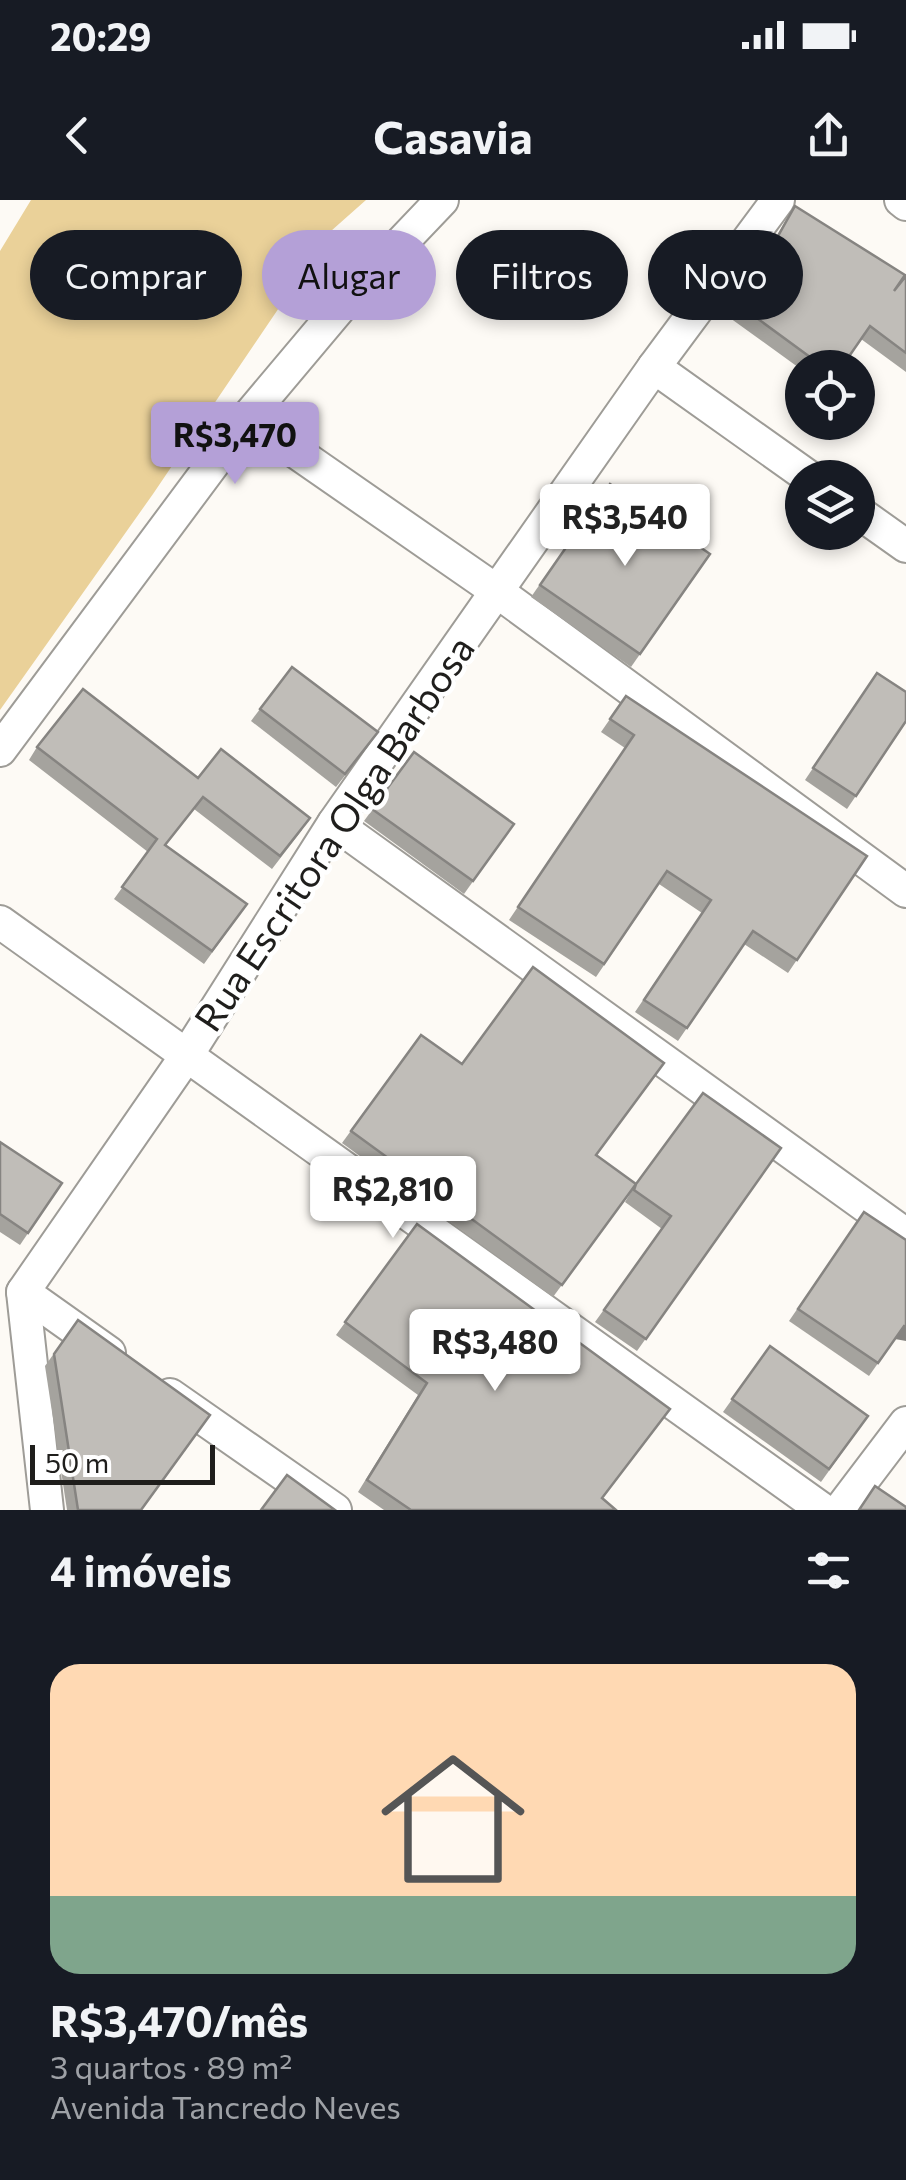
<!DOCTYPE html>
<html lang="pt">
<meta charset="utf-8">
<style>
body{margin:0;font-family:Commissioner,sans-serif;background:#20242c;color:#f1f3f6;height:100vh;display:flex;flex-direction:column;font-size:38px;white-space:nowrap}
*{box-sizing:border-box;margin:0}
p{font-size:32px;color:#9ea1a6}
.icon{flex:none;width:55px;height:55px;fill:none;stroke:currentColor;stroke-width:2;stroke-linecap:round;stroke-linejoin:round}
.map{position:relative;height:1310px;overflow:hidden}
.side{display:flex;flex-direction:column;background:#171b24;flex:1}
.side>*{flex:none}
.top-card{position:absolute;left:30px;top:30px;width:848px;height:90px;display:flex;gap:20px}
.buttons{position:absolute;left:785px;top:150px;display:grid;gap:20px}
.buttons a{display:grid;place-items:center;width:90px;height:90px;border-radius:50%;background:#171b24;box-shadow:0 5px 15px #0003;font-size:50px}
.scale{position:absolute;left:30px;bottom:25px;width:185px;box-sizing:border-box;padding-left:10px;border:5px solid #1f1e1c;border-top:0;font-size:28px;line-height:35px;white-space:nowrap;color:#1f1e1c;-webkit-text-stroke:8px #fff;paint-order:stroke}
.price{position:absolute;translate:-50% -85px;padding:0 22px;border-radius:10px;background:#fff;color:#222;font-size:32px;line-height:65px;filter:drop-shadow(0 2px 5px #0008)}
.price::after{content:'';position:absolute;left:50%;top:60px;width:30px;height:22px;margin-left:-15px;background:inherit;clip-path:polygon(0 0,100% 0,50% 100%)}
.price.current{background:#b4a0d7;color:#111}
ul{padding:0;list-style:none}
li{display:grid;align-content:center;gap:20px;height:530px;padding:0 50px}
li+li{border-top:2px solid #363941}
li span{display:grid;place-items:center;height:310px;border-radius:30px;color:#555}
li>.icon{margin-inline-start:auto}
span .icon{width:180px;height:180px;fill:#fffc;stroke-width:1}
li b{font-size:42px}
h2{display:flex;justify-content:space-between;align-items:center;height:120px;padding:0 50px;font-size:42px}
.tag{padding:0 35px;border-radius:45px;background:#171b24;box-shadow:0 5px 15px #0003;font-size:35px;line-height:90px}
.tag.current{background:#b4a0d7;color:#111}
.status{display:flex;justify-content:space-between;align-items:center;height:70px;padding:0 50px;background:#171b24;direction:ltr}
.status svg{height:28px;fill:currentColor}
header{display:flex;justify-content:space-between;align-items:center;height:130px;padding:0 50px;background:#171b24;font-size:45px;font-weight:700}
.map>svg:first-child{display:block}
.green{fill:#ead199}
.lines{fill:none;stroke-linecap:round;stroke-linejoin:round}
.minor-casing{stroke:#9e9c97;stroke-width:36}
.minor{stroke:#fff;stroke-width:32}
.wall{fill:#a5a39e}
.shaded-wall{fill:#868481}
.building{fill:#c0bdb8;stroke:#868481;stroke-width:2.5}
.labels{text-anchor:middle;stroke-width:9;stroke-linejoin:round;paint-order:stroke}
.street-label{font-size:38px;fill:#1f1e1c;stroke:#fff}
</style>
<div class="status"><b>20:29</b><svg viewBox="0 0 49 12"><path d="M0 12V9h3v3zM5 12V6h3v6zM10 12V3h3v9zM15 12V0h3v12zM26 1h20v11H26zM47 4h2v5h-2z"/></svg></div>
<header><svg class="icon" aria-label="back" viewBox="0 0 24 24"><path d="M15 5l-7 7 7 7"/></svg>Casavia<svg class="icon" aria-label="share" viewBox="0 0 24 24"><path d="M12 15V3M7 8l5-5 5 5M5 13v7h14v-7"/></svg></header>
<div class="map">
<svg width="906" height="1310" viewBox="0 0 906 1310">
<rect width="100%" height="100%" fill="#fdfaf5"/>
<!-- green -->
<path class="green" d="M31 0H366L331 31 153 294 0 510V51Z"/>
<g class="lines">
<defs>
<g id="minor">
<path d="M901 0 906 4"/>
<path d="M654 167 810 278"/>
<path d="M247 218 498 392 906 691"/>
<path d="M858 312 906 346"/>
<path d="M0 550 247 218 342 105 442 0"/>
<path d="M334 623 906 1035"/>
<path d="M0 722 823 1310"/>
<path d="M23 1092 109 1153"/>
<path d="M170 1195 335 1310"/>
<path d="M47 1310 23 1092 187 855 334 623 654 167 778 0"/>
<path d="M840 1310 906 1223"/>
</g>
</defs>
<!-- minor casing -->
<use href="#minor" class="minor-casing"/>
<!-- minor -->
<use href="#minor" class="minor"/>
</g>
<!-- wall -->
<g class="wall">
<path d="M795 6 894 91 906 76V172L861 139 841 168H802V170L730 118 787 18Z"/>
<path d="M610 284 710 354 631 467 531 397Z"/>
<path d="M877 473 906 522 847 609 805 580Z"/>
<path d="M626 496 867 656 788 773 744 744 678 841 635 812 702 713 659 684 596 777 509 720 625 548 601 532Z"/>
<path d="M260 509 369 545 336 587 251 521Z"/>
<path d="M37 547 198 578 302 630 272 669 194 609 165 646 247 704 204 764 114 699 148 652 29 560Z"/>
<path d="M414 552 514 624 464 694 364 621Z"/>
<path d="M421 835 636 984 553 1097 342 943Z"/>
<path d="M0 942 62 983 20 1045 0 1032Z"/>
<path d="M781 948 637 1151 595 1122 662 1029 625 1002 636 984Z"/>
<path d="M864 1012 895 1139 869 1176 789 1121Z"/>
<path d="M417 1024 603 1298 616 1310H384L358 1292 418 1195 336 1135Z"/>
<path d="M78 1120 141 1310H67L45 1166Z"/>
<path d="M770 1146 868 1216 821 1282 723 1212Z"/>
</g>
<!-- shaded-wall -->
<path class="shaded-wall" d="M904 1126 906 1127V1141L895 1139Z"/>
<!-- building -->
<g class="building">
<path d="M795 6 905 75 894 91 906 76V153L870 126 841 168H825L739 105Z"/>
<path d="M610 284 710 354 640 454 540 385Z"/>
<path d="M292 467 378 532 345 574 260 509Z"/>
<path d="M877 473 906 492V521L856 596 813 568Z"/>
<path d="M83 489 198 578 221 549 310 618 280 656 203 597 165 645 247 704 212 751 122 687 157 639 37 547Z"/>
<path d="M626 496 867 656 797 760 753 731 687 828 644 800 711 700 667 671 604 764 518 707 634 535 610 519Z"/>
<path d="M414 552 514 624 473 681 372 609Z"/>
<path d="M533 767 664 863 596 955 636 984 562 1085 351 931 421 835 462 864Z"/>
<path d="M703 893 781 948 646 1139 604 1110 671 1016 634 990 636 984Z"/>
<path d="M0 942 62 983 28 1033 0 1014Z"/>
<path d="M864 1012 906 1040V1127L904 1126 878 1163 798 1109Z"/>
<path d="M417 1024 670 1209 602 1298 616 1310H411L367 1280 427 1183 345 1122Z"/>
<path d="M78 1120 210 1215 141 1310H78L54 1154Z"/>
<path d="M770 1146 868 1216 829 1269 732 1199Z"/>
<path d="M287 1275 335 1310H261Z"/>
<path d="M875 1286 906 1307V1310H859Z"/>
</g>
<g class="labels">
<!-- street labels -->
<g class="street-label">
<text transform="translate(335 634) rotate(-56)" y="13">Rua Escritora Olga Barbosa</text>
</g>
</g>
</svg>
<div class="buttons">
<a><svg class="icon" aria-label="locate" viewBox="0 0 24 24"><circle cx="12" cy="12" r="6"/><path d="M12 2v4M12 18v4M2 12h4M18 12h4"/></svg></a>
<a><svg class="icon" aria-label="layers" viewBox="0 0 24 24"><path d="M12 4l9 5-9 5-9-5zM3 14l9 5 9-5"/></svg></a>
</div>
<div class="scale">50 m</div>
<b class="price current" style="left:235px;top:287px">R$3,470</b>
<b class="price" style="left:625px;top:369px">R$3,540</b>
<b class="price" style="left:393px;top:1041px">R$2,810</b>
<b class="price" style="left:495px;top:1194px">R$3,480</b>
<div class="top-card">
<a class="tag">Comprar</a>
<a class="tag current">Alugar</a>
<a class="tag">Filtros</a>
<a class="tag">Novo</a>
</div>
</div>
<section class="side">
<h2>4 imóveis<svg class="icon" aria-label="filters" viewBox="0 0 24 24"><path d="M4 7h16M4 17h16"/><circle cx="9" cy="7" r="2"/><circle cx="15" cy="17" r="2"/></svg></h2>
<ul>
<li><span style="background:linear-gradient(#ffd9b3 75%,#7fa58c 0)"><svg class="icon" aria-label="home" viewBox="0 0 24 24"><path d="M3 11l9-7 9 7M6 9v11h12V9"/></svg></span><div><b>R$3,470/mês</b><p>3 quartos · 89 m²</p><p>Avenida Tancredo Neves</p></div></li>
</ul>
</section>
